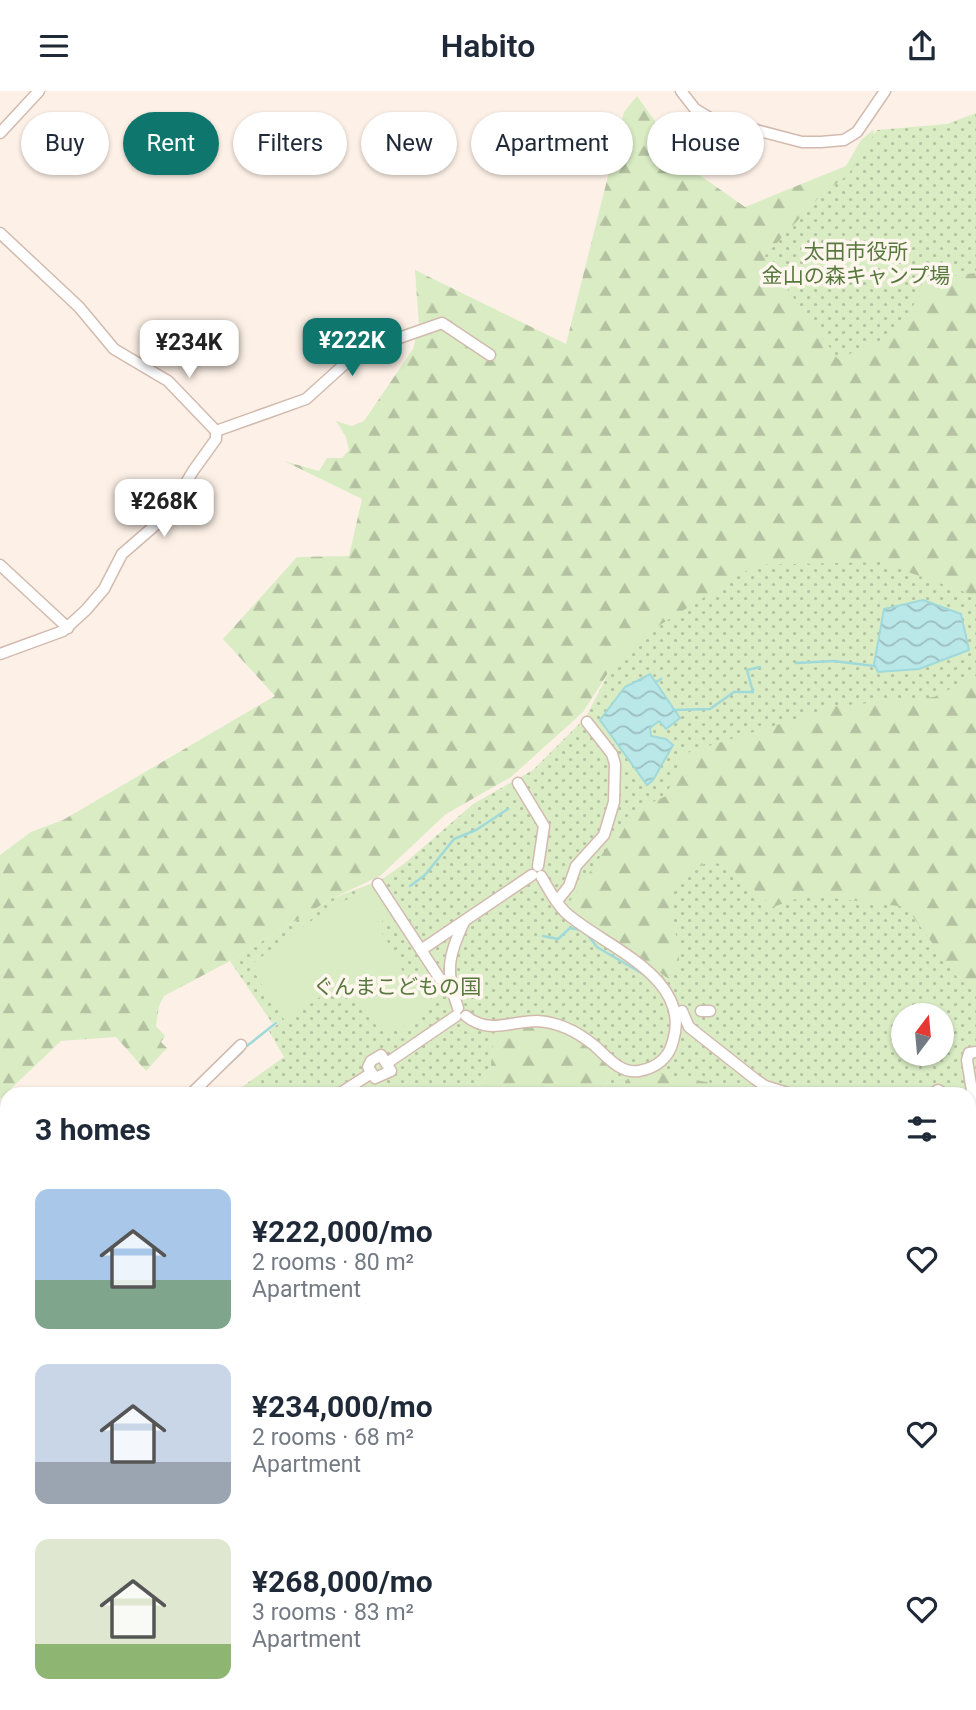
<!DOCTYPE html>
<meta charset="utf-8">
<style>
body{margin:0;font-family:Roboto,"Noto Sans JP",sans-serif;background:#f2f2f3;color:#1f2937;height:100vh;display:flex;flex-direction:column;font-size:26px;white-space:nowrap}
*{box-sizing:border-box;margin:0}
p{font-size:23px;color:#747a83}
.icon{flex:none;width:38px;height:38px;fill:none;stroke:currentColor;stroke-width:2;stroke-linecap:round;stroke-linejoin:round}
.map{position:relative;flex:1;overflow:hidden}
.details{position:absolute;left:0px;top:996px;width:976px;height:625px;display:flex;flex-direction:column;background:#fff;border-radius:21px 21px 0 0;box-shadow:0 2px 5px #0004}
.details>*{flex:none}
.top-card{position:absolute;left:21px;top:21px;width:934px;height:63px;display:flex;gap:14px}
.needle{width:46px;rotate:16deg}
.buttons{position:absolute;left:891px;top:912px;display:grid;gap:14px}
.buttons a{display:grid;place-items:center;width:63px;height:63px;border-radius:50%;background:#fff;box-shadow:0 2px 5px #0004;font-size:35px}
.price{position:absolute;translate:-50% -60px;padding:0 16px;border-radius:14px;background:#fff;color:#222;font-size:23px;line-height:46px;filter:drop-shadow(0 2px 4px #0008)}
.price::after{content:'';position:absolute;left:50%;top:42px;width:21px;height:16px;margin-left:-10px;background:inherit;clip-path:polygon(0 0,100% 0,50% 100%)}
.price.selected{background:#0f766e;color:#fff}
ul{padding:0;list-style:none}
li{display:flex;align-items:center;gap:21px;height:175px;padding:0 35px}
li span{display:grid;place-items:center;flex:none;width:196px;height:140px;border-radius:14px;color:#555}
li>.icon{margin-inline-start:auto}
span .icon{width:84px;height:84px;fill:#fffc;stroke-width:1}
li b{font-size:30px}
h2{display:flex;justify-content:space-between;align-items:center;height:84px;padding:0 35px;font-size:30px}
.tag{padding:0 24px;border-radius:32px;background:#fff;box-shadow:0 2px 5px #0004;font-size:24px;line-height:63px}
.tag.selected{background:#0f766e;color:#fff}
header{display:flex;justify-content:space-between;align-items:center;height:91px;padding:0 35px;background:#fff;font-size:32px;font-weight:600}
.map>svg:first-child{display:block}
.forest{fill:url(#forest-firs)}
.park{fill:url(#park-dots);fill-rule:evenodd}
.garden{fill:#d9ecc4}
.water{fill:url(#water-waves);stroke:#a0d9da;stroke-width:2}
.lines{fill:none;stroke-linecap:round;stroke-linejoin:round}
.stream{stroke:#a0d9da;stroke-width:2.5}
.minor-casing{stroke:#d2baae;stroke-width:13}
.major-casing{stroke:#d9cfcc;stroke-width:16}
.minor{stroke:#fff;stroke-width:10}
.major{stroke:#fecd9d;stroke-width:12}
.labels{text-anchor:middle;stroke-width:7;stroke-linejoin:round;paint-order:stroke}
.park-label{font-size:21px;fill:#57793e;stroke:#fff6ee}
</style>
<header><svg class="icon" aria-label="menu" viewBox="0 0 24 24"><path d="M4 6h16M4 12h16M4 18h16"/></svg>Habito<svg class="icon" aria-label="share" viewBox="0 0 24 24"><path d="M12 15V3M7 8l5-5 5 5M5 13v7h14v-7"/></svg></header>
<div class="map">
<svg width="976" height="1619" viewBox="0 0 976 1619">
<defs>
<pattern id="forest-firs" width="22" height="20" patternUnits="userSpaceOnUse" patternTransform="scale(1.75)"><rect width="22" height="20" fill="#d9ecc4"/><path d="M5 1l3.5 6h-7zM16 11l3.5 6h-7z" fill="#b5c2a1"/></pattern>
<pattern id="park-dots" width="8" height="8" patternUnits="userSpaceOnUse" patternTransform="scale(1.75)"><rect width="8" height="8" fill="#d9ecc4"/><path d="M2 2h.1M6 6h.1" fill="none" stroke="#b5c2a1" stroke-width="1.8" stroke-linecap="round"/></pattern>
<pattern id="water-waves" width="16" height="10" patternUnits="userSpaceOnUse" patternTransform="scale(1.75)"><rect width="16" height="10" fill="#bae7e8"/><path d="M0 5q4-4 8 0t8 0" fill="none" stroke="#9cbebe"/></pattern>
</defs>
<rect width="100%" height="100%" fill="#fdf1e7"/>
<!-- forest -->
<g class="forest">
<path d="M637 5 688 76 745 116 846 75 861 49 873 39 889 111 976 55V908L686 880 668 888 566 816 610 579 583 621 511 686 446 723 380 785 333 807 230 870 164 905 159 915 156 935 165 945 161 951 167 957 146 980 116 946 61 950 0 1008V764L31 741 63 729 275 605 223 548 297 466 349 465 362 408 284 370 319 380 327 367H342L349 359 346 346 336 330 352 335 364 330 413 258 419 235 415 179 566 253 624 21Z"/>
<path d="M540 934 562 938 614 976 601 1003H470L490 982 494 942Z"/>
<path d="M976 943V1619H0V1373L7 1366V1614H970V1003H619L629 985 653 981 942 962Z"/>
</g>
<!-- park -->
<g class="park">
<path d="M976 22V182L932 187 893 244 838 268 764 166 821 104 848 84 877 39 947 33Z"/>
<path d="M880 471 976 505V585L934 606 837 615 683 663 666 705 631 721 566 816 669 888 680 876 671 807 680 786 706 772 726 773 773 816 807 804 906 816 957 886 976 897V1051L970 1050V1003H771L653 981 629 985 619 1003H601L614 976C569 939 554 927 494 942L490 982 470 1003H232L284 966 269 940 278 933 277 930 272 932 230 870 333 807 381 789 405 772 473 713 533 679 586 626 613 573 639 547 756 474ZM903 924H942V962H903Z"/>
</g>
<!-- garden -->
<path class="garden" d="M372 798 379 800 397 829 389 827 382 830 381 841 402 872 399 874 412 895 416 893 431 917 397 940 378 937 345 889 285 930 254 881 253 872 332 815Z"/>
<!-- water -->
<g class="water">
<path d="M923 509 961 523 969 559 919 578 878 581 874 573 884 518Z"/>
<path d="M650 583 680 627 666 638 659 630 650 637 651 645 666 648 673 654 653 689 647 694 600 629 625 596Z"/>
</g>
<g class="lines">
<!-- stream -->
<g class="stream">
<path d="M796 572 834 570 874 575"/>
<path d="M656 591 661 588"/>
<path d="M673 619 710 618 734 601H753L747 579 760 576"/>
<path d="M410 795 425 784 454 748 476 739 508 718"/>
<path d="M586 842 597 856 648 886"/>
<path d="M543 845 558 848 570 837 580 839"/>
<path d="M247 955 276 932"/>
<path d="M229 973 242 961"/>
<path d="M0 1137 7 1129"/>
</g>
<defs>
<g id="minor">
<path d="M681 0 695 18 710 27 802 51H821L844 49 857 41 885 0"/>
<path d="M0 42 39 0"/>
<path d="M0 142 79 216 114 258 168 290 216 340"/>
<path d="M216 340 306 308 347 271 376 255 442 232 490 264"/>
<path d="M0 474 68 537"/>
<path d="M0 563 63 540 86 519 104 498 122 463 167 424 193 380 216 348V340"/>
<path d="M518 692 544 735 538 775"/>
<path d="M378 793 440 888 449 891"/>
<path d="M557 810 569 795 576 775 604 744 614 711 615 673 612 663 587 631"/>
<path d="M421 859 532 784"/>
<path d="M458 917C445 881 448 865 464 831"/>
<path d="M682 920 689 936 755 988 765 995 791 1003"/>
<path d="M701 920H710"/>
<path d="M466 925C489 944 510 930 537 930 559 931 578 941 595 955 607 966 621 983 639 980 656 977 669 967 673 950 693 885 602 855 565 821 555 811 548 797 541 785"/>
<path d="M976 961 969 962 967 969 976 1025"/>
<path d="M381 964 391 980 375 987 368 976 371 970Z"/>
<path d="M390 970 456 925"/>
<path d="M191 1003 241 954"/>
<path d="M339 1003 370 983"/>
<path d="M932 1003 938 999 944 1003"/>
<path d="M970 1034 976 1032"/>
<path d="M0 1128 7 1120"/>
<path d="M0 1234 7 1230"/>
<path d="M0 1318 7 1308"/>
</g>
<path id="major" d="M970 1395 976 1396"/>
</defs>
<!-- minor casing -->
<use href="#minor" class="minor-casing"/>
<!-- major casing -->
<use href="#major" class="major-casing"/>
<!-- minor -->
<use href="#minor" class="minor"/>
<!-- major -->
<use href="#major" class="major"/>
</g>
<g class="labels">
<!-- park labels -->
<g class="park-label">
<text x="856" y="168">太田市役所<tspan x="856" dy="24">金山の森キャンプ場</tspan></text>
<text x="397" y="903">ぐんまこどもの国</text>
</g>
</g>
</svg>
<div class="buttons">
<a><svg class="needle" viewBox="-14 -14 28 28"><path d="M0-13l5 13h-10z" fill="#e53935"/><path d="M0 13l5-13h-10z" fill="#747a83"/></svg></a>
</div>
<b class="price selected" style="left:352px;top:287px">¥222K</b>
<b class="price" style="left:189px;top:289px">¥234K</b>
<b class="price" style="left:164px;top:448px">¥268K</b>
<div class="top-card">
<a class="tag">Buy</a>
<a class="tag selected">Rent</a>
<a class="tag">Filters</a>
<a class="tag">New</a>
<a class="tag">Apartment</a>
<a class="tag">House</a>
</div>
<section class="details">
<h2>3 homes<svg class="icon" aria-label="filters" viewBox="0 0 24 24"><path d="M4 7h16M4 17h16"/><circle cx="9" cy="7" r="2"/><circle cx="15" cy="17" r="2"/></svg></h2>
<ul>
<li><span style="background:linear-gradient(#a9c7e8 65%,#7fa58c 0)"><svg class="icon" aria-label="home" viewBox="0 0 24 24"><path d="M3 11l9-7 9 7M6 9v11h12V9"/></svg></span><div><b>¥222,000/mo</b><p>2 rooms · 80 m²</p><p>Apartment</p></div><svg class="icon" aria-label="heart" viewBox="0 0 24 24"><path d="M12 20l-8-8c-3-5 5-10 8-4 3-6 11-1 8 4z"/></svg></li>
<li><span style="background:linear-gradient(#c9d6e8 70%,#9aa5b1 0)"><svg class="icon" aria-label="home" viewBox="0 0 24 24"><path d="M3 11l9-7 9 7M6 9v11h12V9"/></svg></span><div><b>¥234,000/mo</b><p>2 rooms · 68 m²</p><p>Apartment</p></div><svg class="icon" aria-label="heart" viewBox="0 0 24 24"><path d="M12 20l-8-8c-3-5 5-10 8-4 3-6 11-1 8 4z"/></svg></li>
<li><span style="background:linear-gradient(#dfe7d0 75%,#8fb573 0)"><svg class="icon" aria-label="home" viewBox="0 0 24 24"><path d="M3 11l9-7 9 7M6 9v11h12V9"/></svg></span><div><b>¥268,000/mo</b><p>3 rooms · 83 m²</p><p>Apartment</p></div><svg class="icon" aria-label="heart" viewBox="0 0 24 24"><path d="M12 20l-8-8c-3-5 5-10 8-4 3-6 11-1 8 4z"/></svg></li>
</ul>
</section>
</div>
